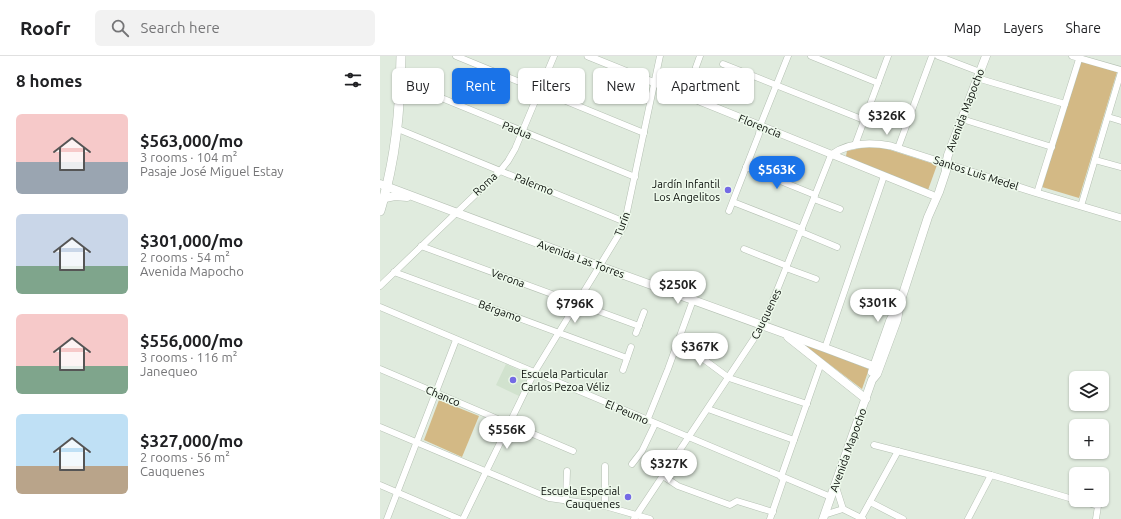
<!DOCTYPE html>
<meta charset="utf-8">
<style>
body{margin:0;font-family:Ubuntu,sans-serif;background:#f2f2f2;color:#202124;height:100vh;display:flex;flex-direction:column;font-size:15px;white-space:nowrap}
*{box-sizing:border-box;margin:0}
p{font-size:13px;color:#757577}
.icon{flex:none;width:22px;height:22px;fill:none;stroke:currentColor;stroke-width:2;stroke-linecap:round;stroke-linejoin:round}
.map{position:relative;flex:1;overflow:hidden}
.drawer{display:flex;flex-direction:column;background:#fff;width:380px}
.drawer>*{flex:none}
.top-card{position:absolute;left:12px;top:12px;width:380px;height:36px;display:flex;gap:8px}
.buttons{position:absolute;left:689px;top:315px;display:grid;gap:8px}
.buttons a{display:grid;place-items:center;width:40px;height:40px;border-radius:6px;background:#fff;box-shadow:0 1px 3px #0004;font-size:20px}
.price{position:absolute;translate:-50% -34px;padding:0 9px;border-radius:14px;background:#fff;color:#222;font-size:13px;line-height:26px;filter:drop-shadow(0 1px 2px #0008)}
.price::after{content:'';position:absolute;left:50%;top:24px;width:12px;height:9px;margin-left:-6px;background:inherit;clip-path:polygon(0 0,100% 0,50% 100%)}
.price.active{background:#1a73e8;color:#fff}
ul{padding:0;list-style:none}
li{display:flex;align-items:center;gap:12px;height:100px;padding:0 16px}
li span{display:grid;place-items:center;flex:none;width:112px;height:80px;border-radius:6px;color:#555}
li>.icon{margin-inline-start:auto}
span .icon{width:48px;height:48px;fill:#fffc;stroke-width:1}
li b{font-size:17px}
h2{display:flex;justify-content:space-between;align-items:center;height:48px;padding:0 16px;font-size:17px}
.pill{padding:0 14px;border-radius:6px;background:#fff;box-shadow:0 1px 3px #0004;font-size:14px;line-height:36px}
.pill.active{background:#1a73e8;color:#fff}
header{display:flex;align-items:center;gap:24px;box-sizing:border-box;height:56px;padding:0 20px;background:#fff;border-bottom:1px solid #e0e0e0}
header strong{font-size:19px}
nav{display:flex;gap:22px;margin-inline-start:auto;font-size:14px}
.search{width:280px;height:36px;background:#f2f2f2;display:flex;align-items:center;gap:10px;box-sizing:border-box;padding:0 14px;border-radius:6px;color:#757577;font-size:15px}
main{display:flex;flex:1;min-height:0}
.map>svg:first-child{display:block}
.built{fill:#d1e2ce}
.green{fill:#d3b985}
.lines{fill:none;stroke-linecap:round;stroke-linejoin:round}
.minor-casing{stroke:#b5c0b3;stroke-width:7}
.tertiary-casing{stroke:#b5c0b3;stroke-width:8}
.secondary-casing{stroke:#b5c0b3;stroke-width:9}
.primary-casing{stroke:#b5c0b3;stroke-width:10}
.minor{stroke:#fff;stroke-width:6}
.tertiary{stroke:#fff;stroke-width:7}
.secondary{stroke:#fff;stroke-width:8}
.primary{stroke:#fff;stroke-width:9}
.poi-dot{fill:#746ae5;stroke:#edf9eb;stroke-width:1.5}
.labels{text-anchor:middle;stroke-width:3;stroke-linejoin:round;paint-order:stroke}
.street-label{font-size:11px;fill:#090d09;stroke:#edf9eb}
.poi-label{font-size:11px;fill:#090d09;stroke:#edf9eb;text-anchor:end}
</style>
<header>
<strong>Roofr</strong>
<div class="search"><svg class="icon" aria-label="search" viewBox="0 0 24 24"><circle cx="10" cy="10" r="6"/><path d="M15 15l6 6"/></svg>Search here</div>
<nav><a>Map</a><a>Layers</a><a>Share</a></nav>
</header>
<main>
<section class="drawer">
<h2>8 homes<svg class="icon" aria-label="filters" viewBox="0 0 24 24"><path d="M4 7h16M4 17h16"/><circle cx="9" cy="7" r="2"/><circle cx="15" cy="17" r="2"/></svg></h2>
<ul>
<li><span style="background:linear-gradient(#f6c9c9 60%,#9aa5b1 0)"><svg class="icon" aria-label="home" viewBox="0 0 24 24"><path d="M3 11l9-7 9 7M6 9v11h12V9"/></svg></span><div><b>$563,000/mo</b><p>3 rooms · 104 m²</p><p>Pasaje José Miguel Estay</p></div></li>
<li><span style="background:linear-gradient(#c9d6e8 65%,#7fa58c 0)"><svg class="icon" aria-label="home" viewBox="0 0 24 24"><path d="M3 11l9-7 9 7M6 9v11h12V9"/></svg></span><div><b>$301,000/mo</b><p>2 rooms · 54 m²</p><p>Avenida Mapocho</p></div></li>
<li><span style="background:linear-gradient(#f6c9c9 65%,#7fa58c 0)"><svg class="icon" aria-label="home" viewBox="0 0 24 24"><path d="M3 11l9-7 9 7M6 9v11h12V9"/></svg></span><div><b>$556,000/mo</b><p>3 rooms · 116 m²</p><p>Janequeo</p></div></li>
<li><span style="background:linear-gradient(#bfe0f5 65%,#b9a48a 0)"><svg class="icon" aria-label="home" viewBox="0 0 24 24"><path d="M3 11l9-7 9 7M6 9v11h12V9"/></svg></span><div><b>$327,000/mo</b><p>2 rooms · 56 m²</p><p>Cauquenes</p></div></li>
</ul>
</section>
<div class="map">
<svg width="741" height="463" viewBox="0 0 741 463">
<rect width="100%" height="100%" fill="#e0ebde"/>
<!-- built -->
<path class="built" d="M126 308 149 319 139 340 116 329Z"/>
<!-- green -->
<g class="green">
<path d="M701 5 737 16 699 142 662 131Z"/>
<path d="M486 91 504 92 557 109 548 134 467 101 466 100 467 95Z"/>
<path d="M420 286 489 313 482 333Z"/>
<path d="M59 344 99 360 82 401 44 384Z"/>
</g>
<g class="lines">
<defs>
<g id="minor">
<path d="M76 0 264 77"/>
<path d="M431 0 498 27"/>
<path d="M558 0 600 16"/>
<path d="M692 0 741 14"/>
<path d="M343 8 484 64"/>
<path d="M316 11 320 0"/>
<path d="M597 22 685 48"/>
<path d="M20 25 255 121"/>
<path d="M728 61 741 65"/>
<path d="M582 63 672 91"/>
<path d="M18 73 245 166"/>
<path d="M475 89 508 0"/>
<path d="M518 92 552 0"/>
<path d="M715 104 741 111"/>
<path d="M366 111 435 139"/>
<path d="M657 137 700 0"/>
<path d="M434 143 460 153"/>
<path d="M353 146 422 173"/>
<path d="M701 150 741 16"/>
<path d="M349 155 379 78 380 70 408 0"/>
<path d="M421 176 457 191"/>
<path d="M41 190 259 270"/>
<path d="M364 193 407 210"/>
<path d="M406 212 436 223"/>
<path d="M14 216 247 302"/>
<path d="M0 230 120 115 128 105 135 93 174 0"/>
<path d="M0 251 451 441"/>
<path d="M256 277 264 256"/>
<path d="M296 291 318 299 349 322 427 348"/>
<path d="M445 292 504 120"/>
<path d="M0 313 193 395"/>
<path d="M243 314 251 291"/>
<path d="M328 353 414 384"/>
<path d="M267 365 288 313 313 244"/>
<path d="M0 371 169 442 225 450 270 463"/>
<path d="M494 389 611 419 696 444"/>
<path d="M252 408 262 395 275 368"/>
<path d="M283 420 298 430 350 449 357 445 393 456"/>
<path d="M401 421 441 307"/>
<path d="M455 428 463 453"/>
<path d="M0 429 79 463"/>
<path d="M698 444 718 450 716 463"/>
<path d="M186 445 187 415"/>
<path d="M490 446 523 463"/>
<path d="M225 450V410"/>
<path d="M444 459 463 453 483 463"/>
<path d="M481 462 518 395"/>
<path d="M7 463 76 284"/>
<path d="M83 463 154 317 244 170 280 0"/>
<path d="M254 463 383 269 406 212 451 99"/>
<path d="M390 463 404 422"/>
<path d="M588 463 611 419"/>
</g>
<g id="tertiary">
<path d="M208 0 552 139"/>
<path d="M451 99C469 86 490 86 511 90L657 137 741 162"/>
</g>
<g id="secondary">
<path d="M0 128 219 210 445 292 493 310"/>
<path d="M0 143 15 140 27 141"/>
<path d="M408 281 486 343"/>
<path d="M492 316 510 265 517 252"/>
<path d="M443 463 492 324 497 318 517 264 520 247 548 161 559 136 566 115V108L568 99 606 0"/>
</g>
<path id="primary" d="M0 155C16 103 20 55 21 0"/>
</defs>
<!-- minor casing -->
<use href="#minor" class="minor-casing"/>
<!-- tertiary casing -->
<use href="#tertiary" class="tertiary-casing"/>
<!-- secondary casing -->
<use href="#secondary" class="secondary-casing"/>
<!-- primary casing -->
<use href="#primary" class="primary-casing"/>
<!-- minor -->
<use href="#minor" class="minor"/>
<!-- tertiary -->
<use href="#tertiary" class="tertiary"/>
<!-- secondary -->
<use href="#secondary" class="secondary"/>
<!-- primary -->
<use href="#primary" class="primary"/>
</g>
<!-- markers -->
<g class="poi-dot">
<circle cx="348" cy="134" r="4"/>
<circle cx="133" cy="324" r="4"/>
<circle cx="248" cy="441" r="4"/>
</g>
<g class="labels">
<!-- street labels -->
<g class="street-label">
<text transform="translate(585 54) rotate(-69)" y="4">Avenida Mapocho</text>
<text transform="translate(380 70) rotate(22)" y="4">Florencia</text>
<text transform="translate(137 74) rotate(22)" y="4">Padua</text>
<text transform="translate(596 117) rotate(18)" y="4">Santos Luis Medel</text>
<text transform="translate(105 128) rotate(-43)" y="4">Roma</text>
<text transform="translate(154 128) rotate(22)" y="4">Palermo</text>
<text transform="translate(242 168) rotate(-69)" y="4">Turín</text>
<text transform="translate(201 203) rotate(20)" y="4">Avenida Las Torres</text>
<text transform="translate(128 222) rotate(20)" y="4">Verona</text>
<text transform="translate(120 255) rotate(20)" y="4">Bérgamo</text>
<text transform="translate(386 258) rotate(-64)" y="4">Cauquenes</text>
<text transform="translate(63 340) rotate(23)" y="4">Chanco</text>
<text transform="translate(247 356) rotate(23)" y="4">El Peumo</text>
<text transform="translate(468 394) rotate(-70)" y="4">Avenida Mapocho</text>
</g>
<!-- poi labels -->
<g class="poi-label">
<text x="340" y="132">Jardín Infantil<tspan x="340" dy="13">Los Angelitos</tspan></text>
<text x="141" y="322" text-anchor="start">Escuela Particular<tspan x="141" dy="13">Carlos Pezoa Véliz</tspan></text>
<text x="240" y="439">Escuela Especial<tspan x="240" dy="13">Cauquenes</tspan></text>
</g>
</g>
</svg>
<div class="buttons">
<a><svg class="icon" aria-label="layers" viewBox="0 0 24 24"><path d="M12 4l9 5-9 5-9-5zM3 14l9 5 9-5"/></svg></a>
<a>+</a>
<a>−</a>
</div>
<b class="price" style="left:507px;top:80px">$326K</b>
<b class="price active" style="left:397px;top:134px">$563K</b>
<b class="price" style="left:298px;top:249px">$250K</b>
<b class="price" style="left:498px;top:267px">$301K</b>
<b class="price" style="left:195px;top:268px">$796K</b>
<b class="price" style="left:320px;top:311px">$367K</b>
<b class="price" style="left:127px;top:394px">$556K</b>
<b class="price" style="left:289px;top:428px">$327K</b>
<div class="top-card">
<a class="pill">Buy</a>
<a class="pill active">Rent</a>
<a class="pill">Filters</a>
<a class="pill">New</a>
<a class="pill">Apartment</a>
</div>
</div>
</main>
